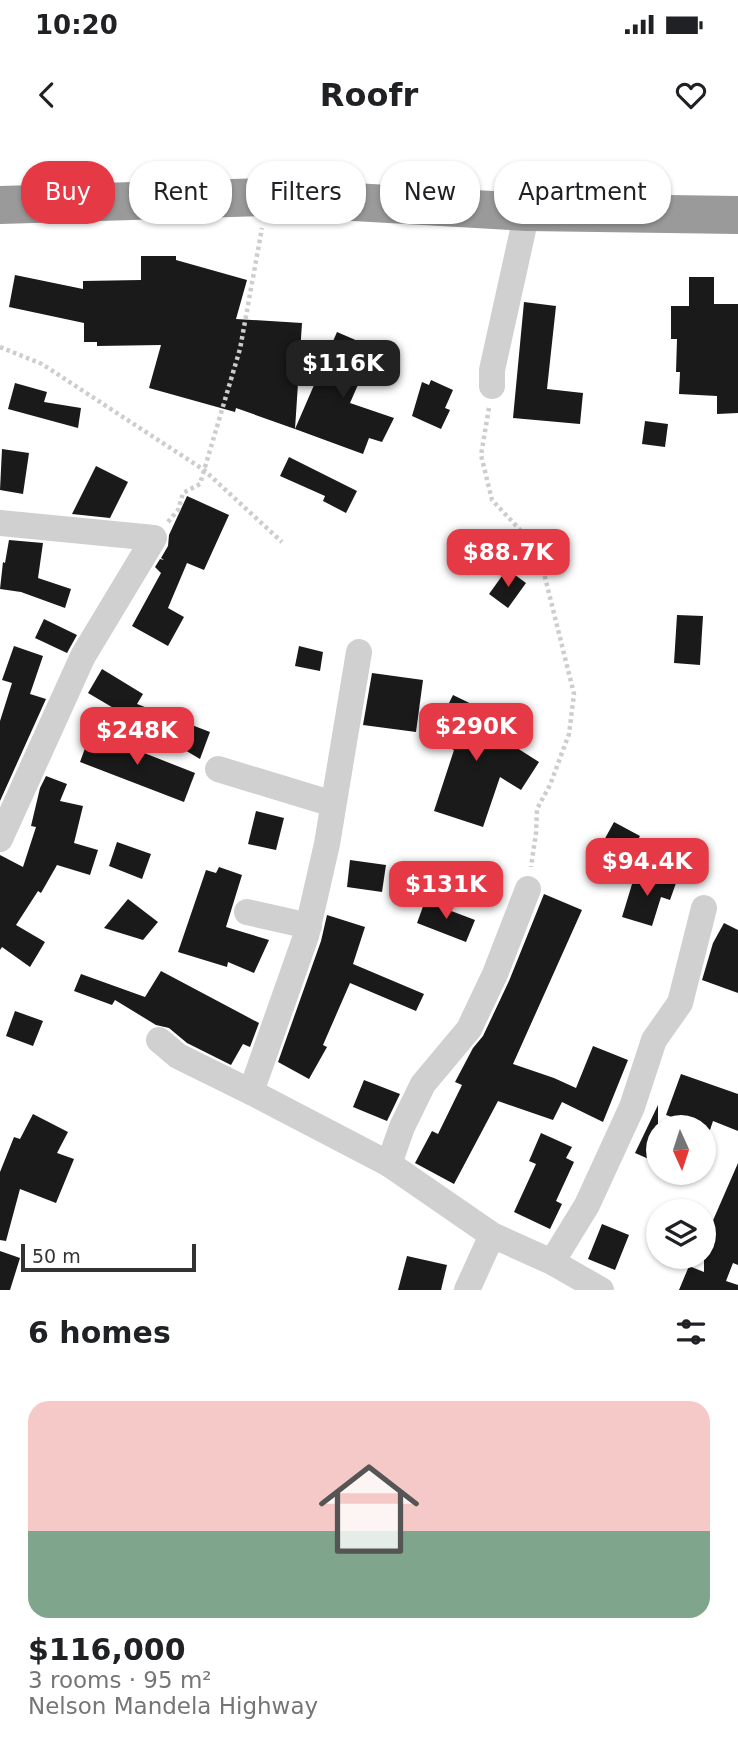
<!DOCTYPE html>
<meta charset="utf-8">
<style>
body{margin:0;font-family:"DejaVu Sans",sans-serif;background:#f2f2f2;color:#202124;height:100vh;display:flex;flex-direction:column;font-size:26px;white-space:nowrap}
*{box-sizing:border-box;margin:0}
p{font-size:23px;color:#757577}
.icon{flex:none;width:38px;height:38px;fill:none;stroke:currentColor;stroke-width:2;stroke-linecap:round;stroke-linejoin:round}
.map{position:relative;height:1150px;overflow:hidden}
.side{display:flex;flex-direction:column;background:#fff;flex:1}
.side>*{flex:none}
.guide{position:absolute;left:21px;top:21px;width:696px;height:63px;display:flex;gap:14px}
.needle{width:46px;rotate:177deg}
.buttons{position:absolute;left:646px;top:975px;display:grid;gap:14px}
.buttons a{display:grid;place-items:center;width:70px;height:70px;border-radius:50%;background:#fff;box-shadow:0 2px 5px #0004;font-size:35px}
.scale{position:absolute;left:21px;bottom:18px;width:175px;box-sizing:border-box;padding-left:7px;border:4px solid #333;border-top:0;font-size:19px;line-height:24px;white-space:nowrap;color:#333;-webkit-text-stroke:5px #fff;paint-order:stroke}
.price{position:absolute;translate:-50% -60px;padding:0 16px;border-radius:14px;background:#e63946;color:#fff;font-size:23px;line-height:46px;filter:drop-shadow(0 2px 4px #0008)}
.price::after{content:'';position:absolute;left:50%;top:42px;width:21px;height:16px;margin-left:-10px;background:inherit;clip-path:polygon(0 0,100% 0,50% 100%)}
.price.selected{background:#222;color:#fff}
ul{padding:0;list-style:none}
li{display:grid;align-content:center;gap:14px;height:371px;padding:0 28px}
li span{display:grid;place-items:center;height:217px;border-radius:21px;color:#555}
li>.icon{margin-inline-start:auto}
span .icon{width:126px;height:126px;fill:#fffc;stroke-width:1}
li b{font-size:30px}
h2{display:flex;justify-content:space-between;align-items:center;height:84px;padding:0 28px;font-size:30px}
.tag{padding:0 24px;border-radius:28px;background:#fff;box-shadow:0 2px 5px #0004;font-size:24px;line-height:63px}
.tag.selected{background:#e63946;color:#fff}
.status{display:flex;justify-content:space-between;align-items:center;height:49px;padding:0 35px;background:#fff;direction:ltr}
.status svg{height:19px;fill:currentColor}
header{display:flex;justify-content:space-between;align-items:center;height:91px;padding:0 28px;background:#fff;font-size:32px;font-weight:800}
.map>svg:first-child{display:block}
.building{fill:#1a1a1a}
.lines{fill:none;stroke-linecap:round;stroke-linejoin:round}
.path{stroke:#cdcdcd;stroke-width:4.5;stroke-dasharray:3.5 3.5;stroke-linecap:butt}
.minor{stroke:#d0d0d0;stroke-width:26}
.highway{stroke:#9a9a9a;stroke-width:38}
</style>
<div class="status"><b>10:20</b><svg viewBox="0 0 49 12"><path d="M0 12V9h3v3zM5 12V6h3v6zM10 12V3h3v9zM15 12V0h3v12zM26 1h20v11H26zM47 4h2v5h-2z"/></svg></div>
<header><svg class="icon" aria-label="back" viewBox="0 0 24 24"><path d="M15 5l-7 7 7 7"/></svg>Roofr<svg class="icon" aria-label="heart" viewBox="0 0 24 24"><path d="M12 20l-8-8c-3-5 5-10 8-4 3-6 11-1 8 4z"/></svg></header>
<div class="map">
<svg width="738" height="1150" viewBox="0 0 738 1150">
<rect width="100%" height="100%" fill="#fff"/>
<!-- building -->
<g class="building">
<path d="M141 116H176V120L247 140 236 179 302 183 295 289 236 268 235 272 149 248 161 205 97 206V202H84V183L9 167 15 135 83 149V141L141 140Z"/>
<path d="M689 137H714V164H738V273L717 274V256L679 254 680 232H676L677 199H671V166H689Z"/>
<path d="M524 162 556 166 547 249 583 253 580 284 513 278Z"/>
<path d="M337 192 374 208 350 263 394 278 382 302 369 298 363 314 295 289Z"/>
<path d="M431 240 453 250 445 268 450 270 441 289 412 276 422 242 429 245Z"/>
<path d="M15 243 47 252 44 262 81 268 78 288 8 269Z"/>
<path d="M645 281 668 284 665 307 642 304Z"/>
<path d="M2 309 29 313 23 354 0 350Z"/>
<path d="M289 317 357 351 346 373 323 361 325 356 280 336Z"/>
<path d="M96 326 128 342 110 378 72 374Z"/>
<path d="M187 356 229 375 204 430 187 423 168 468 184 477 168 506 132 486 161 433 155 427 160 419 164 420 161 418 168 406 169 395Z"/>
<path d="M9 400 43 403 38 438 71 449 65 468 21 452 0 449 3 422 5 423Z"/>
<path d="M507 429 526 443 508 468 489 454Z"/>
<path d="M677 475 703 476 700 525 674 523Z"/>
<path d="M44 479 77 495 67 513 35 498Z"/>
<path d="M14 506 43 516 30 554 46 559 0 661V581L12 543 2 540Z"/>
<path d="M299 506 323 512 320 531 295 526Z"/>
<path d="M102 529 143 554 137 564 210 592 200 619 88 553Z"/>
<path d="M372 533 423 540 416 592 363 585Z"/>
<path d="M453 555 488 572 481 585 539 622 521 650 500 637 483 687 434 671 454 610 431 599Z"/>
<path d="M91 592 195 633 184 662 80 622Z"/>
<path d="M46 636 67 644 60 661 83 666 74 703 98 710 90 735 57 725 41 753 38 751 16 785 45 802 30 827 2 807 0 810V715L23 727 36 687 31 686 40 648Z"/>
<path d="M256 671 284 678 276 710 248 704Z"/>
<path d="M614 682 640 696 623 727 597 713Z"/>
<path d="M117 702 151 714 142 739 109 726Z"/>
<path d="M350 720 386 725 382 752 347 747Z"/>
<path d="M219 727 242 735 226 787 269 800 254 833 228 822 227 827 178 812 206 730 216 733Z"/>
<path d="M636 731 676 743 670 760 661 757 652 786 622 777Z"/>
<path d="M544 754 582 770 513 924 554 938 576 948 593 906 628 920 603 982 562 962 553 980 498 961 454 1044 415 1023 432 991 438 994 462 945 455 942 473 908 483 896 509 841Z"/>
<path d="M128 759 158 782 143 800 104 788Z"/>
<path d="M425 761 475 780 466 802 417 783Z"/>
<path d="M327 775 365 787 353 824 424 854 416 871 350 843 323 905 327 907 309 939 278 922 321 801Z"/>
<path d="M724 783 738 790V853L702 840 713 803Z"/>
<path d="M161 831 259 883 250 907 243 904 231 925 187 903 169 888 156 885 115 860 112 865 74 851 81 834 145 857Z"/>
<path d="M15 871 43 881 33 906 6 896Z"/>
<path d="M681 934 738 954V991L713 981 710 990 666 975Z"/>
<path d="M364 940 400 954 387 981 353 967Z"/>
<path d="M658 965V1023L635 1013Z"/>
<path d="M33 974 68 992 57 1013 74 1019 56 1063 20 1049 6 1101 0 1100V1032L14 997 20 999Z"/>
<path d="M541 993 572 1007 566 1018 574 1022 556 1061 562 1064 550 1089 514 1072 536 1024 529 1021Z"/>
<path d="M738 1023V1125L733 1123 726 1141 738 1145V1150H679L689 1126 704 1132V1101Z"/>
<path d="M602 1084 629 1095 615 1130 588 1119Z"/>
<path d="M0 1111 20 1118 10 1150H0Z"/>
<path d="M407 1116 447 1125 441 1150H398Z"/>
</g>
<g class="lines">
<!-- path -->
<g class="path">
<path d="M0 207 42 224 204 330 282 402"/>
<path d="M489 268 481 315 492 360 538 409 574 554 569 594 550 645 537 669 536 693 531 727"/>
<path d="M168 382 178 370 183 353 200 344 240 209 262 88"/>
</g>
<!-- minor -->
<g class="minor">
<path d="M492 246V230L527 72"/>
<path d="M0 383 154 398 83 516 0 699"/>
<path d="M359 512 327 704 306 796 251 952 389 1024 492 1095 552 1122 601 1150"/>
<path d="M218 629 333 664"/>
<path d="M247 772 309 786"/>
<path d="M159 900 178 916 251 952"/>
<path d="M389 1024 402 987 423 944 469 889 495 834 528 749"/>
<path d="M552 1122 587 1065 632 967 654 900 680 863 704 768"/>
<path d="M467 1150 492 1095"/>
</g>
<!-- highway -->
<path class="highway" d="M0 65 267 57 527 72 738 75"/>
</g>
</svg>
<div class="buttons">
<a><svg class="needle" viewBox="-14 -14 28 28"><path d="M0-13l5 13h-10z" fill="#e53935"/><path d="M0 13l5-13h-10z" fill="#757577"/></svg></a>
<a><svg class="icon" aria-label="layers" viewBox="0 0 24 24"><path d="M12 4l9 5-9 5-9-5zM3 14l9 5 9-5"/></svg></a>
</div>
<div class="scale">50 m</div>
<b class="price selected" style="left:343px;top:260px">$116K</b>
<b class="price" style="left:508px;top:449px">$88.7K</b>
<b class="price" style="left:476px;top:623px">$290K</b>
<b class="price" style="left:137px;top:627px">$248K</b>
<b class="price" style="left:647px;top:758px">$94.4K</b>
<b class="price" style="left:446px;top:781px">$131K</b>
<div class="guide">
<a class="tag selected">Buy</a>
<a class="tag">Rent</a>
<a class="tag">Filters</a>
<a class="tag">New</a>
<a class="tag">Apartment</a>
</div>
</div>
<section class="side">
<h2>6 homes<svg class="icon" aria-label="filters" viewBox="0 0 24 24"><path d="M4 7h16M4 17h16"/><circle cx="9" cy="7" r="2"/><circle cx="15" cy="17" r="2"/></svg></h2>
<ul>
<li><span style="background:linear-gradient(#f6c9c9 60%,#7fa58c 0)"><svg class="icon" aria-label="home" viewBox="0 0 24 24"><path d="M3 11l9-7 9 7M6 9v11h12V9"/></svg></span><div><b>$116,000</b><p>3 rooms · 95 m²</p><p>Nelson Mandela Highway</p></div></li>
</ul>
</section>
